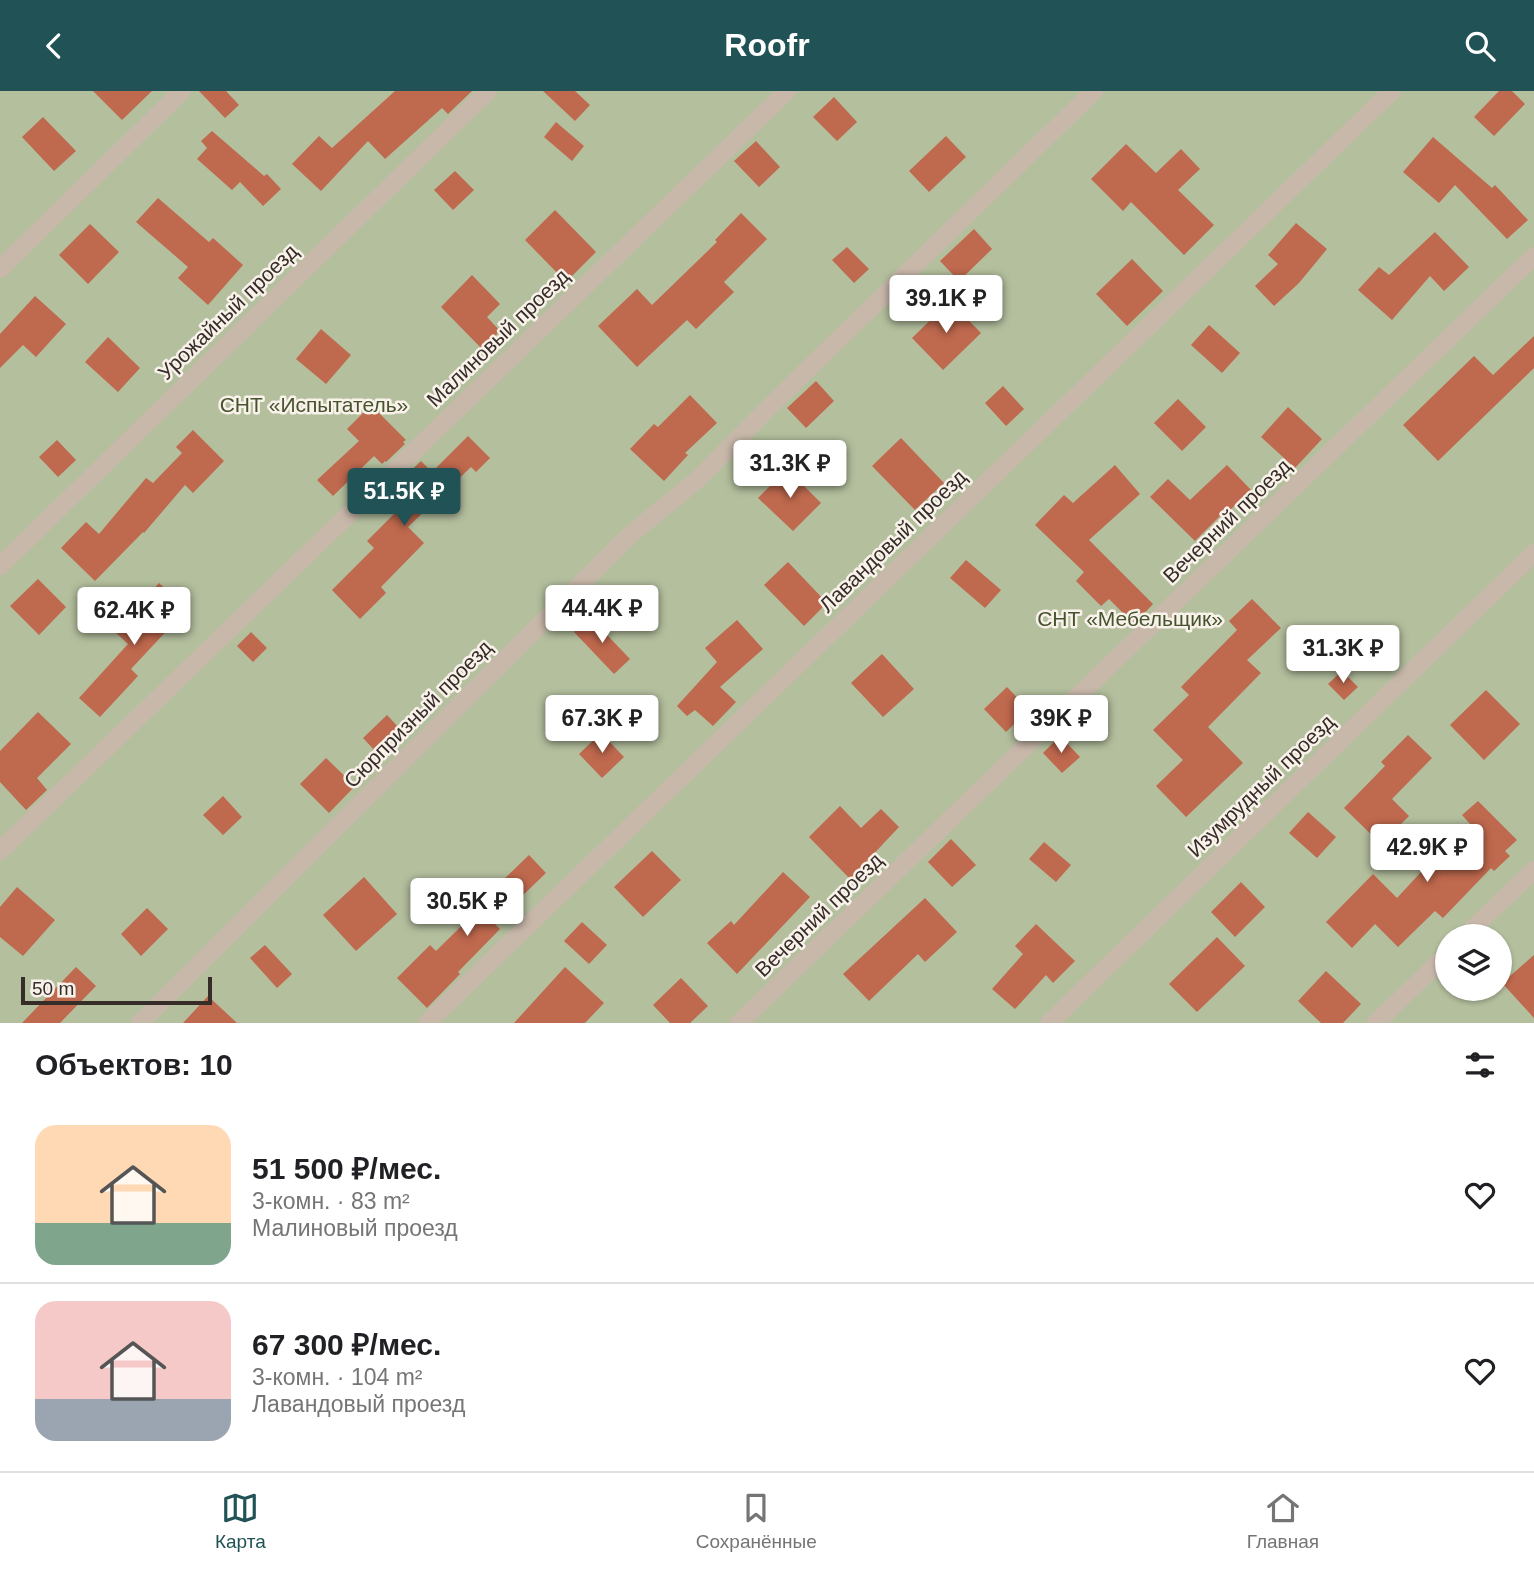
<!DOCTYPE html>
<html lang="ru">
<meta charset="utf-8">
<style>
body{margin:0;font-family:Arial,sans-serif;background:#f2f2f2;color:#202124;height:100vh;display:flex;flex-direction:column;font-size:26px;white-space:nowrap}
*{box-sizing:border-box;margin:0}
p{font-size:23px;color:#757577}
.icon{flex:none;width:38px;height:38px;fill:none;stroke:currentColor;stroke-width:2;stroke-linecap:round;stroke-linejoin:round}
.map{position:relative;height:932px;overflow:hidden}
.side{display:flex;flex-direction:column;background:#fff;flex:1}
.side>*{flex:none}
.controls{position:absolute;left:1435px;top:833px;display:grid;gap:14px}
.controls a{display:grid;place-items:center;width:77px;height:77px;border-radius:50%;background:#fff;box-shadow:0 2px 5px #0004;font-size:35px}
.scale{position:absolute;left:21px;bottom:18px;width:191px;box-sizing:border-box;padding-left:7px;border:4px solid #362d29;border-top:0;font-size:19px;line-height:24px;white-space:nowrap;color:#362d29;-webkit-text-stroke:5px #f9f2ea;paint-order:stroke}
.price{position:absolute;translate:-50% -60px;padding:0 16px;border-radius:7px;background:#fff;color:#222;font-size:23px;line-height:46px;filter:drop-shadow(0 2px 4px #0008)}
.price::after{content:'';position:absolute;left:50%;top:42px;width:21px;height:16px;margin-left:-10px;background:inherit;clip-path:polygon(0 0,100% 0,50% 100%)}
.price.active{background:#215255;color:#fff}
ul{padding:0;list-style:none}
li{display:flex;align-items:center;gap:21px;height:175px;padding:0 35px}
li+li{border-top:2px solid #e0e0e0}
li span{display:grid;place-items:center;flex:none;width:196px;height:140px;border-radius:21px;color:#555}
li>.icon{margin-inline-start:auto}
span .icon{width:84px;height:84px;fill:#fffc;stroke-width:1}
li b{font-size:30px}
h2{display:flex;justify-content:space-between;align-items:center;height:84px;padding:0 35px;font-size:30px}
header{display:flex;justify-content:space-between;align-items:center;height:91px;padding:0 35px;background:#215255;color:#fff;font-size:32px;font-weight:700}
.tab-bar{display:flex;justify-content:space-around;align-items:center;height:98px;border-top:2px solid #e0e0e0;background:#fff;font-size:19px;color:#757577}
.tab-bar a{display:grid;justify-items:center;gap:4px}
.tab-bar .active{color:#215255}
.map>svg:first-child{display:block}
.green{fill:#b4bf9e;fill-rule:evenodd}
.building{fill:#bf694e}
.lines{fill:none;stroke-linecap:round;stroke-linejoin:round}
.minor{stroke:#c8b8aa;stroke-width:18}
.labels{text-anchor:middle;stroke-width:5;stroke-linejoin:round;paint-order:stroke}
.street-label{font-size:21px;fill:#362d29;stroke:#f9f2ea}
.park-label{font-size:21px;fill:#46532e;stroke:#f9f2ea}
</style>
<header><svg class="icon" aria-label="back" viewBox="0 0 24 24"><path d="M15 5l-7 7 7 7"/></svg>Roofr<svg class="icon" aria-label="search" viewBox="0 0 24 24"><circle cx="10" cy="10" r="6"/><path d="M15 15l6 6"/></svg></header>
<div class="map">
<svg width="1534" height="932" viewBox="0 0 1534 932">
<rect width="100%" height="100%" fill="#f1e8dd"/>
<!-- green -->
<path class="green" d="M0 0H1534V932H0ZM1447 845H1500V898H1447Z"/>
<!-- building -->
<g class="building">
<path d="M93 0H152L122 29Z"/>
<path d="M199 0H226L239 14 225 27Z"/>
<path d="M395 0H472L448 23 442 17 385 68 368 50 321 100 292 73 319 45 332 57Z"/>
<path d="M543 0H575L590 14 575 30Z"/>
<path d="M1499 0H1512L1525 13 1494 45 1474 26Z"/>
<path d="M834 6 857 31 837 50 813 26Z"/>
<path d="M43 26 76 60 54 80 22 46Z"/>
<path d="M556 31 584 55 572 70 544 46Z"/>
<path d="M212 40 264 85 267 83 281 98 263 115 240 91 232 99 197 68 207 57 201 50Z"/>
<path d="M946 45 966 66 929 101 909 80Z"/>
<path d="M1433 46 1492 97 1495 94 1528 129 1507 148 1455 94 1439 112 1403 81Z"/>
<path d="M756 50 780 76 759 96 734 70Z"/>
<path d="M1126 53 1156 82 1181 58 1200 78 1178 99 1214 134 1184 164 1131 111 1123 120 1091 88Z"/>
<path d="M455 80 474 99 453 119 434 99Z"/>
<path d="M158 107 209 151 213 147 243 174 208 214 178 187 188 176 136 131Z"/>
<path d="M555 119 596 161 566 191 525 149Z"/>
<path d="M741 122 767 148 724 191 734 201 696 238 687 229 637 276 598 235 637 198 652 214 717 151 715 149Z"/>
<path d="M1296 132 1327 158 1299 192 1274 215 1255 195 1278 173 1268 164Z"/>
<path d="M90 133 119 161 88 193 59 164Z"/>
<path d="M974 138 992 158 959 190 940 170Z"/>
<path d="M1435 141 1469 176 1444 200 1430 185 1392 229 1358 199 1379 176 1389 184Z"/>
<path d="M847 156 869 178 854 192 832 169Z"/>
<path d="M1132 168 1163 200 1127 235 1096 203Z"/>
<path d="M472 184 500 213 487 226 500 240 482 258 441 216Z"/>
<path d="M35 205 66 233 36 266 23 254 0 277V243Z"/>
<path d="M950 210 981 242 943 279 912 247Z"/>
<path d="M1209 234 1240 262 1222 282 1191 254Z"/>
<path d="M321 238 351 264 326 293 296 268Z"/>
<path d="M1534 245V277L1438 370 1403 334 1474 265 1493 284Z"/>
<path d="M108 246 140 277 118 301 85 271Z"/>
<path d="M816 290 834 310 806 337 787 317Z"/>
<path d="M1003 295 1024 318 1006 335 985 312Z"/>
<path d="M690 304 717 332 685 362 688 364 664 390 630 358 654 333 658 336Z"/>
<path d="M1178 308 1206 336 1182 360 1154 332Z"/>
<path d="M371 314 406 349 403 351 405 353 386 371 385 370 382 373 374 365 333 405 317 389 359 350 347 338Z"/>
<path d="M1288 316 1322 348 1295 377 1261 346Z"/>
<path d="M193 339 224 370 193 402 185 394 144 442 143 441 95 490 61 457 86 431 99 443 146 387 153 392 182 362 176 356Z"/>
<path d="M468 345 490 367 476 381 471 376 408 436 424 452 381 496 386 502 360 528 332 499 374 457 367 450 415 402 402 388 421 370 432 381Z"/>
<path d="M901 347 944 392 915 419 872 375Z"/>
<path d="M57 349 76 369 58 386 39 366Z"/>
<path d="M1115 374 1140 403 1089 449 1153 513 1134 533 1109 508 1101 515 1076 490 1084 481 1035 434 1064 404 1073 412Z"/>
<path d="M1227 374 1251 399 1227 422 1225 420 1195 450 1150 406 1168 388 1190 409Z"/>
<path d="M787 378 821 412 793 440 758 407Z"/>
<path d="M966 469 1001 499 985 517 950 487Z"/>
<path d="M788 471 827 512 804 535 764 494Z"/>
<path d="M38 488 66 516 39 544 10 515Z"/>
<path d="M159 492 187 518 131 578 138 585 100 626 79 607 128 553 114 540Z"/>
<path d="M1252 508 1281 537 1247 569 1261 582 1208 636 1243 672 1186 726 1156 695 1183 669 1153 639 1189 604 1181 596 1237 539 1229 530Z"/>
<path d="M590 526 630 568 614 583 574 541Z"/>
<path d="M737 529 763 558 720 596 736 611 713 635 695 619 687 625 677 615 717 571 705 557Z"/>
<path d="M251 541 267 557 253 571 237 555Z"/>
<path d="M882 563 914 598 883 626 851 592Z"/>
<path d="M1342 580 1358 596 1344 609 1328 593Z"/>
<path d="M1007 596 1029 619 1006 641 984 618Z"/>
<path d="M1486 599 1520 633 1484 669 1450 634Z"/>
<path d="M38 621 71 653 37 687 47 699 26 719 0 691V660Z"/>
<path d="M387 624 401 639 377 662 363 647Z"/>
<path d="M601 642 624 666 602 687 579 663Z"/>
<path d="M1408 644 1432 667 1392 708 1409 725 1381 753 1344 717 1385 675 1381 671Z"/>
<path d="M1060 645 1080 666 1062 682 1043 662Z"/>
<path d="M326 667 355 695 329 722 300 693Z"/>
<path d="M223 705 242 726 223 744 203 724Z"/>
<path d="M1478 710 1517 749 1505 760 1510 765 1494 780 1491 777 1443 827 1435 820 1398 856 1375 833 1352 857 1326 831 1373 783 1397 807 1434 767 1471 734 1462 724Z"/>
<path d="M840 715 861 737 881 718 899 736 850 788 809 746Z"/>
<path d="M1308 721 1336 746 1317 767 1289 742Z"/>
<path d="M951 748 976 774 952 796 928 771Z"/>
<path d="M1044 751 1071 774 1056 791 1029 768Z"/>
<path d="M652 760 681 789 643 826 614 796Z"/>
<path d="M529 764 546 782 494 832 500 838 458 881 460 883 427 917 397 887 430 854 436 860 504 793 502 790Z"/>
<path d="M783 781 810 806 737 883 707 852 731 830 734 834Z"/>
<path d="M364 786 397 823 356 860 323 824Z"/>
<path d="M1241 791 1265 816 1235 846 1211 821Z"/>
<path d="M17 796 55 829 23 865 0 846V816Z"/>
<path d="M925 807 957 841 925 871 918 863 869 910 843 883Z"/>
<path d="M147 817 168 838 141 865 121 843Z"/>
<path d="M582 831 607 854 589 873 564 850Z"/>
<path d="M1036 833 1075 870 1053 892 1046 884 1015 918 992 898 1023 863 1015 855Z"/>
<path d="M1217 846 1245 875 1197 921 1169 893Z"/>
<path d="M265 854 292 883 277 897 250 867Z"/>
<path d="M1534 864V927L1502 892Z"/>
<path d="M76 876 96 895 60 932H22Z"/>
<path d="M565 876 604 912 585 932H514Z"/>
<path d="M1326 880 1361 913 1343 932H1321L1298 910Z"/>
<path d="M681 887 708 915 690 932H670L653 914Z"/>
<path d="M208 905 237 932H183Z"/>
</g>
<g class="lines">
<!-- minor -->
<g class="minor">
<path d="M0 178 182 0"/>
<path d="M0 475 488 0"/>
<path d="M0 760 787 0"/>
<path d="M1465 845 1534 779"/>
<path d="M140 932 631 443 697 389 769 316 1094 0"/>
<path d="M427 932 1392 0"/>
<path d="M739 932 1534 165"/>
<path d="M1049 932 1534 462"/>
<path d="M1376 932 1447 863"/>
</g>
</g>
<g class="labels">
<!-- street labels -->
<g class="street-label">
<text transform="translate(228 221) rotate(-44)" y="7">Урожайный проезд</text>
<text transform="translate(498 247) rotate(-44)" y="7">Малиновый проезд</text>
<text transform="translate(1227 430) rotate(-44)" y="7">Вечерний проезд</text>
<text transform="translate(893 450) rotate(-44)" y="7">Лавандовый проезд</text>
<text transform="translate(418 623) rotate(-45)" y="7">Сюрпризный проезд</text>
<text transform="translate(1261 695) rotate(-44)" y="7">Изумрудный проезд</text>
<text transform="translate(819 824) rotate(-44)" y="7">Вечерний проезд</text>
</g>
<!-- park labels -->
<g class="park-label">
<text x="314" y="321">СНТ «Испытатель»</text>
<text x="1130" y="535">СНТ «Мебельщик»</text>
</g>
</g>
</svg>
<div class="controls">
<a><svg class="icon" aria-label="layers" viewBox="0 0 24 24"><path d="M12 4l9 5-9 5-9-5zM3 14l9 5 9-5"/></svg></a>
</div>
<div class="scale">50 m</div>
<b class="price" style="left:946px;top:244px">39.1K ₽</b>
<b class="price" style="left:790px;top:409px">31.3K ₽</b>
<b class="price active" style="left:404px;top:437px">51.5K ₽</b>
<b class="price" style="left:602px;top:554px">44.4K ₽</b>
<b class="price" style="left:134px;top:556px">62.4K ₽</b>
<b class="price" style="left:1343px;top:594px">31.3K ₽</b>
<b class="price" style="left:602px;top:664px">67.3K ₽</b>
<b class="price" style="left:1061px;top:664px">39K ₽</b>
<b class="price" style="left:1427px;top:793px">42.9K ₽</b>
<b class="price" style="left:467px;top:847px">30.5K ₽</b>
</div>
<section class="side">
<h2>Объектов: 10<svg class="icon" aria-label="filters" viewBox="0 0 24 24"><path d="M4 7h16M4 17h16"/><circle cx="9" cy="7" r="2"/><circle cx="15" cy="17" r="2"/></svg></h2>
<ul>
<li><span style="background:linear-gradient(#ffd9b3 70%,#7fa58c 0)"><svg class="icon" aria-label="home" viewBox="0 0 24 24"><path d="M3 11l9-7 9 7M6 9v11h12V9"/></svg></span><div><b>51 500 ₽/мес.</b><p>3-комн. · 83 m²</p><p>Малиновый проезд</p></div><svg class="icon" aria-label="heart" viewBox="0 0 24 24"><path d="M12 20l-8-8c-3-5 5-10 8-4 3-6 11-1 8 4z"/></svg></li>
<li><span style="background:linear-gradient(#f6c9c9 70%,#9aa5b1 0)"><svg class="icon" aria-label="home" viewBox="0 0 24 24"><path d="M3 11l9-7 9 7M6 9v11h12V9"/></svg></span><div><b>67 300 ₽/мес.</b><p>3-комн. · 104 m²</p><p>Лавандовый проезд</p></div><svg class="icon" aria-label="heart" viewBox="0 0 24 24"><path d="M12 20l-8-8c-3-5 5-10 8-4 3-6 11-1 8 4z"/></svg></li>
</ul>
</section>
<nav class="tab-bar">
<a class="active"><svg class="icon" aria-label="map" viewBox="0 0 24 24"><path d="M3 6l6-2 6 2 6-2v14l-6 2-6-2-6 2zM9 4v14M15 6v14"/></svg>Карта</a>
<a><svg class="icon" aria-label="saved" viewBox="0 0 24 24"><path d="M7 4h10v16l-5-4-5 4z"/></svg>Сохранённые</a>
<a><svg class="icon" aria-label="home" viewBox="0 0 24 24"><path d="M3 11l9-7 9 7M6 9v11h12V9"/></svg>Главная</a>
</nav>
